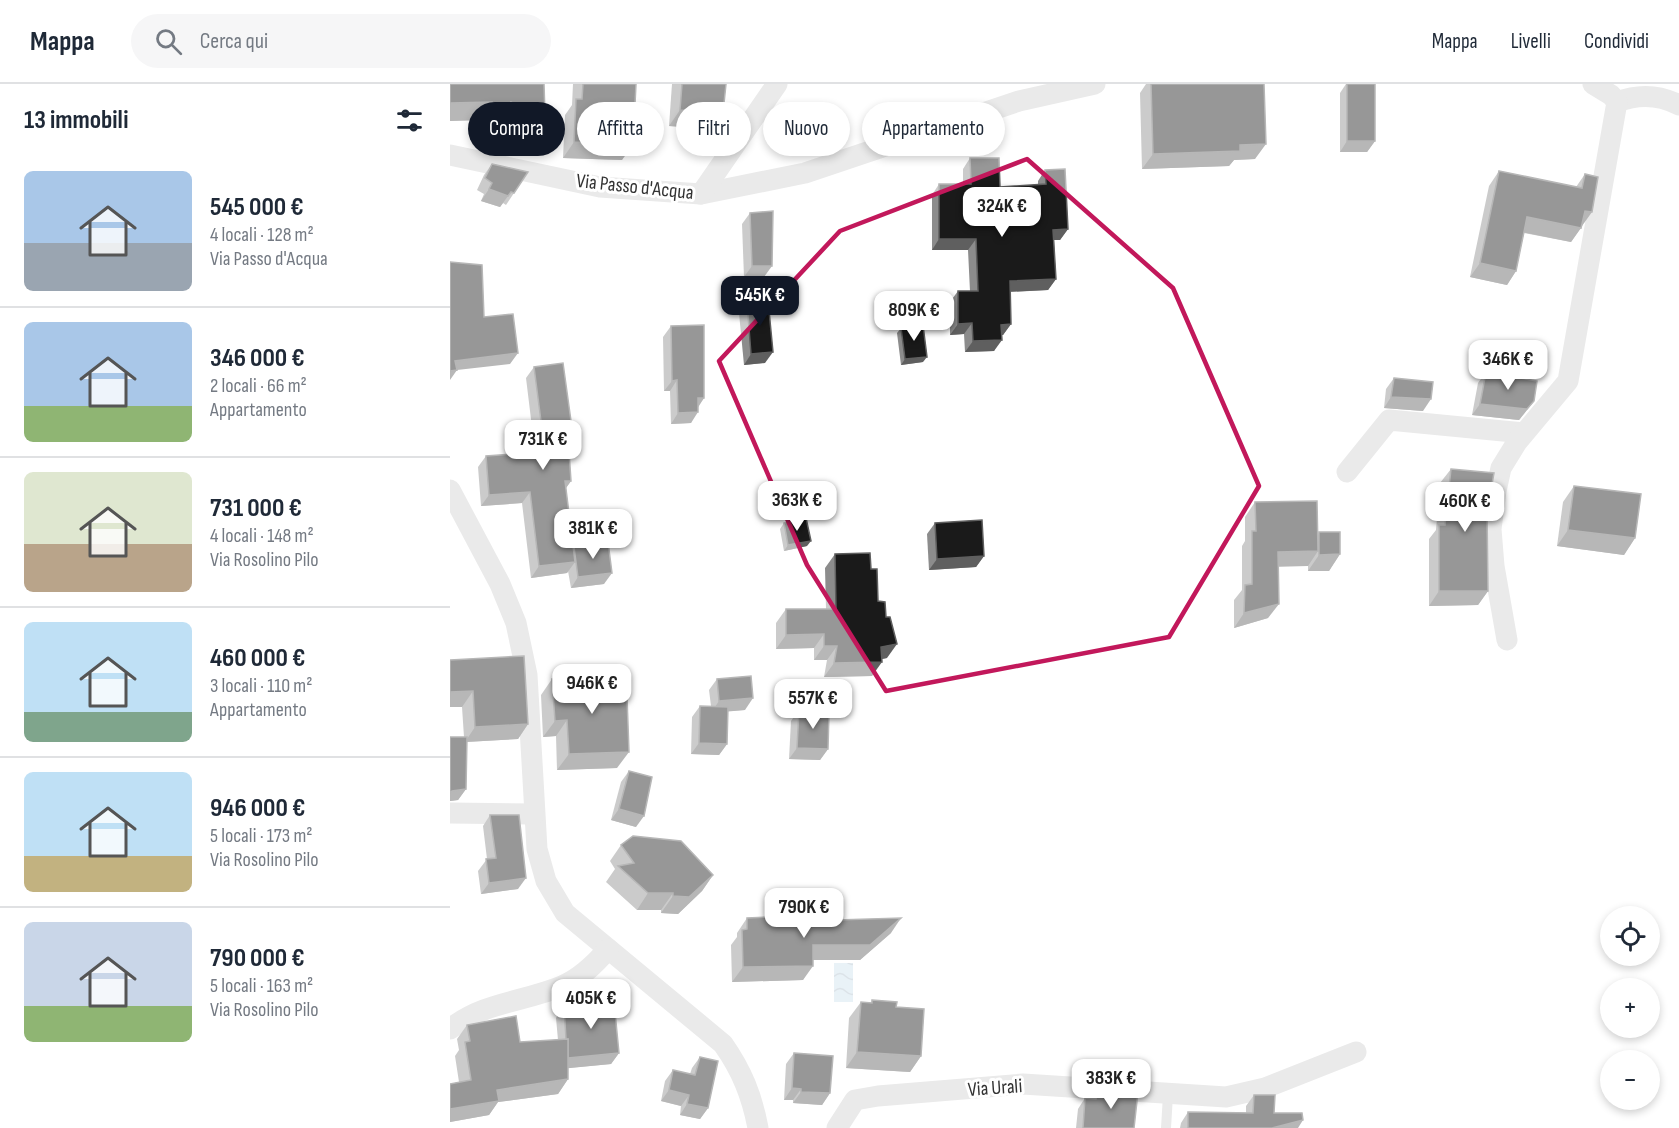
<!DOCTYPE html>
<html lang="it">
<meta charset="utf-8">
<style>
body{margin:0;font-family:"Sofia Sans Condensed",sans-serif;background:#f6f6f7;color:#1f2937;height:100vh;display:flex;flex-direction:column;font-size:22px;white-space:nowrap}
*{box-sizing:border-box;margin:0}
p{font-size:20px;color:#747a83}
.icon{flex:none;width:33px;height:33px;fill:none;stroke:currentColor;stroke-width:2;stroke-linecap:round;stroke-linejoin:round}
.map{position:relative;flex:1;overflow:hidden}
.sheet{display:flex;flex-direction:column;background:#fff;width:450px}
.sheet>*{flex:none}
.hud{position:absolute;left:18px;top:18px;width:570px;height:54px;display:flex;gap:12px}
.fabs{position:absolute;left:1150px;top:822px;display:grid;gap:12px}
.fabs a{display:grid;place-items:center;width:60px;height:60px;border-radius:50%;background:#fff;box-shadow:0 3px 9px #0003;font-size:30px}
.price{position:absolute;translate:-50% -51px;padding:0 14px;border-radius:12px;background:#fff;color:#222;font-size:20px;line-height:39px;filter:drop-shadow(0 2px 3px #0008)}
.price::after{content:'';position:absolute;left:50%;top:36px;width:18px;height:14px;margin-left:-9px;background:inherit;clip-path:polygon(0 0,100% 0,50% 100%)}
.price.selected{background:#111827;color:#fff}
ul{padding:0;list-style:none}
li{display:flex;align-items:center;gap:18px;height:150px;padding:0 24px}
li+li{border-top:2px solid #e0e1e3}
li span{display:grid;place-items:center;flex:none;width:168px;height:120px;border-radius:9px;color:#555}
li>.icon{margin-inline-start:auto}
span .icon{width:72px;height:72px;fill:#fffc;stroke-width:1}
li b{font-size:26px}
h2{display:flex;justify-content:space-between;align-items:center;height:72px;padding:0 24px;font-size:26px}
.tag{padding:0 21px;border-radius:27px;background:#fff;box-shadow:0 3px 9px #0003;font-size:21px;line-height:54px}
.tag.selected{background:#111827;color:#fff}
header{display:flex;align-items:center;gap:36px;box-sizing:border-box;height:84px;padding:0 30px;background:#fff;border-bottom:2px solid #e0e1e3}
header strong{font-size:28px}
nav{display:flex;gap:33px;margin-inline-start:auto;font-size:21px}
.search{width:420px;height:54px;background:#f6f6f7;display:flex;align-items:center;gap:15px;box-sizing:border-box;padding:0 21px;border-radius:33px;color:#747a83;font-size:22px}
main{display:flex;flex:1;min-height:0}
.map>svg:first-child{display:block}
.water{fill:url(#water-waves)}
.lines{fill:none;stroke-linecap:round;stroke-linejoin:round}
.service{stroke:#d0d0d0;stroke-width:10}
.minor{stroke:#d0d0d0;stroke-width:21}
.wall{fill:#8c8c8c}
.shaded-wall{fill:#5f5f5f}
.building{fill:#1a1a1a;stroke:#5f5f5f;stroke-width:1.5}
.marked{fill:none;stroke:#c2185b;stroke-width:4.5;stroke-linejoin:round}
.labels{text-anchor:middle;stroke-width:6;stroke-linejoin:round;paint-order:stroke}
.street-label{font-size:20px;fill:#333;stroke:#fff}
</style>
<header>
<strong>Mappa</strong>
<div class="search"><svg class="icon" aria-label="search" viewBox="0 0 24 24"><circle cx="10" cy="10" r="6"/><path d="M15 15l6 6"/></svg>Cerca qui</div>
<nav><a>Mappa</a><a>Livelli</a><a>Condividi</a></nav>
</header>
<main>
<section class="sheet">
<h2>13 immobili<svg class="icon" aria-label="filters" viewBox="0 0 24 24"><path d="M4 7h16M4 17h16"/><circle cx="9" cy="7" r="2"/><circle cx="15" cy="17" r="2"/></svg></h2>
<ul>
<li><span style="background:linear-gradient(#a9c7e8 60%,#9aa5b1 0)"><svg class="icon" aria-label="home" viewBox="0 0 24 24"><path d="M3 11l9-7 9 7M6 9v11h12V9"/></svg></span><div><b>545 000 €</b><p>4 locali · 128 m²</p><p>Via Passo d'Acqua</p></div></li>
<li><span style="background:linear-gradient(#a9c7e8 70%,#8fb573 0)"><svg class="icon" aria-label="home" viewBox="0 0 24 24"><path d="M3 11l9-7 9 7M6 9v11h12V9"/></svg></span><div><b>346 000 €</b><p>2 locali · 66 m²</p><p>Appartamento</p></div></li>
<li><span style="background:linear-gradient(#dfe7d0 60%,#b9a48a 0)"><svg class="icon" aria-label="home" viewBox="0 0 24 24"><path d="M3 11l9-7 9 7M6 9v11h12V9"/></svg></span><div><b>731 000 €</b><p>4 locali · 148 m²</p><p>Via Rosolino Pilo</p></div></li>
<li><span style="background:linear-gradient(#bfe0f5 75%,#7fa58c 0)"><svg class="icon" aria-label="home" viewBox="0 0 24 24"><path d="M3 11l9-7 9 7M6 9v11h12V9"/></svg></span><div><b>460 000 €</b><p>3 locali · 110 m²</p><p>Appartamento</p></div></li>
<li><span style="background:linear-gradient(#bfe0f5 70%,#c2b280 0)"><svg class="icon" aria-label="home" viewBox="0 0 24 24"><path d="M3 11l9-7 9 7M6 9v11h12V9"/></svg></span><div><b>946 000 €</b><p>5 locali · 173 m²</p><p>Via Rosolino Pilo</p></div></li>
<li><span style="background:linear-gradient(#c9d6e8 70%,#8fb573 0)"><svg class="icon" aria-label="home" viewBox="0 0 24 24"><path d="M3 11l9-7 9 7M6 9v11h12V9"/></svg></span><div><b>790 000 €</b><p>5 locali · 163 m²</p><p>Via Rosolino Pilo</p></div></li>
</ul>
</section>
<div class="map">
<svg width="1229" height="1044" viewBox="0 0 1229 1044">
<defs>
<pattern id="water-waves" width="16" height="10" patternUnits="userSpaceOnUse" patternTransform="scale(1.5)"><rect width="16" height="10" fill="#cfe2ee"/><path d="M0 5q4-4 8 0t8 0" fill="none" stroke="#b2c2cd"/></pattern>
</defs>
<rect width="100%" height="100%" fill="#fff"/>
<!-- water -->
<rect class="water" x="384" y="879" width="19" height="39"/>
<g class="lines">
<!-- service -->
<path class="service" d="M716 1044 718 1011"/>
<!-- minor -->
<g class="minor">
<path d="M1167 18C1188 10 1208 10 1229 21"/>
<path d="M0 71 150 103 251 110 355 89 569 17 645 0"/>
<path d="M251 110 327 0"/>
<path d="M897 388 939 336 1074 349"/>
<path d="M0 406 50 500 66 539 77 591 87 765 96 797 115 829 273 960C292 987 302 1012 308 1044"/>
<path d="M1057 556 1044 482 1041 445 1046 407 1051 384 1067 358 1118 297 1167 18 1161 11 1143 0"/>
<path d="M0 729 84 730"/>
<path d="M0 945C33 918 74 918 112 902 131 894 145 880 158 865"/>
<path d="M387 1044 405 1016 428 1012 573 1000 776 1013 815 1004 906 968"/>
</g>
</g>
<!-- wall -->
<g class="wall">
<path d="M0 0 95 31 82 50 55 39 48 50 29 49V36L0 37Z"/>
<path d="M123 0H186L172 76 113 74 115 31 122 21Z"/>
<path d="M222 0H276L273 29 263 45 219 42Z"/>
<path d="M696 0H814L805 75 784 76 779 82 692 85 690 9Z"/>
<path d="M896 0H925V57L917 68H890V9Z"/>
<path d="M520 74 550 103 588 101V97L595 86 618 145 610 156H604L606 195 598 206 560 208 561 240 553 251H552L544 267 515 268 514 250 500 251V218L508 207H520L518 166H482V111L489 100H513V85Z"/>
<path d="M42 80 78 88 56 121 53 119 50 123 31 117 34 110 27 106 34 91Z"/>
<path d="M1049 87 1126 103 1135 90 1132 142 1121 158 1074 149 1066 187 1057 201 1020 193 1039 102Z"/>
<path d="M300 129 314 193H294L292 140Z"/>
<path d="M297 218 315 279 294 281 289 229Z"/>
<path d="M221 242 254 314 248 322 241 339 221 340 220 307H214L213 253Z"/>
<path d="M451 244 473 278 451 281 447 249Z"/>
<path d="M84 283 117 343 121 397 116 404 123 465 124 463 154 500 121 504 118 487 117 489 81 494 72 419 31 422 28 383 36 372 85 368 76 294Z"/>
<path d="M1036 288 1084 317 1069 336 1022 331 1028 299Z"/>
<path d="M944 294 973 327 934 324 936 305Z"/>
<path d="M1001 385 1037 428 1038 507 1028 521 979 522V455L986 446 990 399Z"/>
<path d="M1124 402 1185 454 1174 471 1107 462 1113 418Z"/>
<path d="M805 418 868 451 869 448 890 470 879 487H858V482H828L818 534 784 544V516L792 506V462L795 457V433Z"/>
<path d="M334 439 357 462 334 467 330 445Z"/>
<path d="M485 439 534 472 526 483 479 486 477 450Z"/>
<path d="M385 470 421 485 428 517 437 574 432 575 422 592 374 593 377 576H364V564L326 565V539L336 525H376L375 484Z"/>
<path d="M0 576 78 640 68 655 16 658V705L8 716 0 717V653H14L12 623H0Z"/>
<path d="M102 595 167 684 107 686 106 652 93 653 91 611Z"/>
<path d="M267 595 295 626 278 627 277 660 269 671 241 670 242 633 250 622H261L259 606Z"/>
<path d="M349 626 378 665 370 676 339 675 341 637Z"/>
<path d="M179 687 186 743 161 736 171 698Z"/>
<path d="M40 731 68 805 31 810 28 787 37 775 33 742Z"/>
<path d="M171 761 263 791 252 807 228 830 211 829V826H187L156 798 165 785 160 777Z"/>
<path d="M297 834 320 838 441 849 410 876H363L353 896 282 898 281 861 287 853V849Z"/>
<path d="M422 916 446 923 471 972 460 988 396 984 399 934 411 918 421 919Z"/>
<path d="M114 922 169 969 161 980 118 984V995L108 1010 48 1018 39 1031 0 1038V1000L9 998 5 972 9 966 7 955 17 941 70 958 108 956 106 934Z"/>
<path d="M344 969 380 1009 372 1021 343 1019V1016H334L336 980Z"/>
<path d="M250 973 258 1024 250 1035 230 1031 231 1022 211 1017 215 997 223 986 240 990 242 984Z"/>
<path d="M648 1006 684 1044H626L628 1025 635 1014H642Z"/>
<path d="M804 1011 824 1029 848 1044H730L731 1039 738 1028 796 1029V1022Z"/>
</g>
<!-- shaded-wall -->
<g class="shaded-wall">
<path d="M42 18 29 36 0 37V19Z"/>
<path d="M61 18 95 31 82 50 55 39 48 50 29 49 42 30Z"/>
<path d="M230 26 273 29 263 45 219 42Z"/>
<path d="M897 57H925L917 68H890Z"/>
<path d="M124 58 183 61 172 76 113 74Z"/>
<path d="M816 60 805 75 784 76 779 82 692 85 703 70 790 61Z"/>
<path d="M39 105 58 112 50 123 31 117Z"/>
<path d="M1135 127 1142 128 1132 142 1125 141Z"/>
<path d="M1077 133 1131 144 1121 158 1067 147Z"/>
<path d="M618 145 610 156H596L603 146Z"/>
<path d="M489 155H526L518 166H482Z"/>
<path d="M1030 179 1066 187 1057 201 1020 193Z"/>
<path d="M302 182H322L314 193H294Z"/>
<path d="M606 195 598 206 552 208 560 197Z"/>
<path d="M522 239 514 250 500 251 508 240Z"/>
<path d="M561 240 553 251 544 252 551 241Z"/>
<path d="M552 256 544 267 515 268 523 257Z"/>
<path d="M323 268 315 279 294 281 301 270Z"/>
<path d="M68 269 60 280 7 286 0 296V284L5 277Z"/>
<path d="M477 273 473 278 451 281 455 275Z"/>
<path d="M227 296 220 307H214L222 297Z"/>
<path d="M941 313 981 315 973 327 934 324Z"/>
<path d="M248 314H254L247 325Z"/>
<path d="M1084 317 1069 336 1022 331 1030 320Z"/>
<path d="M248 328 241 339 221 340 228 329Z"/>
<path d="M115 397H121L113 408Z"/>
<path d="M80 408 72 419 31 422 39 411Z"/>
<path d="M1118 446 1185 454 1174 471 1107 462Z"/>
<path d="M361 457 357 462 334 467 338 461Z"/>
<path d="M868 467 858 482 818 483 828 468Z"/>
<path d="M890 470 879 487H858L869 471Z"/>
<path d="M534 472 526 483 479 486 487 475Z"/>
<path d="M125 478 117 489 81 494 89 482Z"/>
<path d="M162 489 154 500 121 504 128 493Z"/>
<path d="M989 507H1038L1028 521 979 522Z"/>
<path d="M829 520 818 534 784 544 794 529Z"/>
<path d="M374 550 364 564 326 565 336 551Z"/>
<path d="M447 560 437 574 421 577 431 563Z"/>
<path d="M374 562H387L377 576H364Z"/>
<path d="M432 578 422 592 374 593 384 579Z"/>
<path d="M23 607 12 623H0V608Z"/>
<path d="M303 614 295 626 261 629 269 617Z"/>
<path d="M117 636 106 652 93 653 105 637Z"/>
<path d="M78 640 68 655 15 658 25 643Z"/>
<path d="M249 659 277 660 269 671 241 670Z"/>
<path d="M347 664 378 665 370 676 339 675Z"/>
<path d="M179 668 167 684 107 686 119 670Z"/>
<path d="M16 705 8 716 0 717V709L2 707Z"/>
<path d="M169 725 194 732 186 743 161 736Z"/>
<path d="M263 791 252 807 228 830 211 829 223 812Z"/>
<path d="M76 794 68 805 31 810 39 799Z"/>
<path d="M198 809H223L211 826H187Z"/>
<path d="M451 834 441 849 410 876H352L363 861Z"/>
<path d="M363 882 353 896 282 898 293 883Z"/>
<path d="M407 968 471 972 460 988 396 984Z"/>
<path d="M169 969 161 980 110 985 118 974Z"/>
<path d="M118 995 108 1010 48 1018 39 1031 0 1038V1025L47 1006Z"/>
<path d="M342 1004 351 1005 343 1016H334Z"/>
<path d="M219 1006 239 1011 231 1022 211 1017Z"/>
<path d="M351 1008 380 1009 372 1021 343 1019Z"/>
<path d="M237 1020 258 1024 250 1035 230 1031Z"/>
<path d="M853 1036 848 1044H822Z"/>
</g>
<!-- building -->
<g class="building">
<path d="M0 0H94L95 31 61 18V31L42 30V18L0 19Z"/>
<path d="M133 0H186L183 61 124 58 126 15H132Z"/>
<path d="M232 0H276L273 29 230 26Z"/>
<path d="M701 0H814L816 60 790 61V67L703 70Z"/>
<rect x="897" y="0" width="28" height="57"/>
<path d="M520 74H549L550 103 596 100 595 86 615 85 618 145 603 146 606 195 560 197 561 240 551 241 552 256 523 257 522 239 508 240V207H528L526 155H489V100H521Z"/>
<path d="M42 80 78 88 64 109 61 108 58 112 39 105 42 99 35 94Z"/>
<path d="M1049 87 1132 104 1135 90 1148 93 1142 128 1135 127 1131 144 1077 133 1066 187 1030 179Z"/>
<path d="M323 127 322 182H302L300 129Z"/>
<path d="M0 178 32 181 34 233 63 230 68 269 5 277 7 286 0 287Z"/>
<path d="M318 216 323 268 301 270 297 218Z"/>
<path d="M254 241V314H248V328L228 329 227 296 222 297 221 242Z"/>
<path d="M473 241 477 273 455 275 451 244Z"/>
<path d="M113 279 121 337 117 338 121 397H115L125 478 89 482 80 408 39 411 36 372 95 368 84 283Z"/>
<path d="M1036 288 1087 297 1084 317 1077 325 1030 320Z"/>
<path d="M944 294 983 298 981 315 941 313Z"/>
<path d="M1001 385 1044 389 1037 428 1038 507H989V441H995Z"/>
<path d="M1124 402 1191 410 1185 454 1118 446Z"/>
<path d="M867 417 868 467 828 468 829 520 794 529 795 501 802 500V447H806L805 418Z"/>
<path d="M356 434 361 457 338 461 334 439Z"/>
<path d="M532 436 534 472 487 475 485 439Z"/>
<path d="M869 448H890V470L869 471Z"/>
<path d="M158 458 162 489 128 493 124 463Z"/>
<path d="M420 469 421 485H427L428 517 435 518 436 533H440L447 560 431 563 432 578 384 579 387 562H374V550L336 551V525H386L385 470Z"/>
<path d="M74 572 78 640 25 643 23 607 0 608V576Z"/>
<path d="M301 592 303 614 269 617 267 595Z"/>
<path d="M154 594 177 613 179 668 119 670 117 636 105 637 102 595Z"/>
<path d="M250 622 278 623 277 660 249 659Z"/>
<path d="M349 626 379 628 378 665 347 664Z"/>
<path d="M0 653H17L16 705 2 707 0 709Z"/>
<path d="M179 687 202 693 194 732 169 725Z"/>
<path d="M40 731H69L76 794 39 799 36 775 46 774Z"/>
<path d="M183 752 231 757 263 791 239 813 223 812V809H198L168 782 184 779 171 761Z"/>
<path d="M320 833V838L451 834 420 861H363V882L293 883 292 846 297 845V834Z"/>
<path d="M422 916 447 918 446 923 474 925 471 972 407 968 411 918 422 919Z"/>
<path d="M164 918 169 969 118 974V955H116L114 922Z"/>
<path d="M66 932 70 958 118 955V995L47 1006 49 1017 0 1025V1000L21 996 15 958 20 957 17 941Z"/>
<path d="M344 969 383 972 380 1009 351 1008V1005L342 1004Z"/>
<path d="M250 973 268 977 258 1024 237 1020 239 1011 219 1006 223 986 245 991Z"/>
<path d="M648 1006 688 1008 684 1044H633L635 1014 646 1015Z"/>
<path d="M804 1011H825L824 1029H852L853 1036 822 1044H738V1028L803 1029Z"/>
</g>
<!-- marked area -->
<path d="M0 0H1229V1044H0ZM577 75 723 204 809 402 719 553 436 607 357 481 269 277 390 147Z" fill="#fff" fill-opacity=".55" fill-rule="evenodd"/>
<path class="marked" d="M577 75 723 204 809 402 719 553 436 607 357 481 269 277 390 147Z"/>
<g class="labels">
<!-- street labels -->
<g class="street-label">
<text transform="translate(185 102) rotate(6)" y="7">Via Passo d'Acqua</text>
<text transform="translate(545 1003) rotate(-4)" y="7">Via Urali</text>
</g>
</g>
</svg>
<div class="fabs">
<a><svg class="icon" aria-label="locate" viewBox="0 0 24 24"><circle cx="12" cy="12" r="6"/><path d="M12 2v4M12 18v4M2 12h4M18 12h4"/></svg></a>
<a>+</a>
<a>−</a>
</div>
<b class="price" style="left:552px;top:154px">324K €</b>
<b class="price selected" style="left:310px;top:243px">545K €</b>
<b class="price" style="left:464px;top:258px">809K €</b>
<b class="price" style="left:1058px;top:307px">346K €</b>
<b class="price" style="left:93px;top:387px">731K €</b>
<b class="price" style="left:347px;top:448px">363K €</b>
<b class="price" style="left:1015px;top:449px">460K €</b>
<b class="price" style="left:143px;top:476px">381K €</b>
<b class="price" style="left:142px;top:631px">946K €</b>
<b class="price" style="left:363px;top:646px">557K €</b>
<b class="price" style="left:354px;top:855px">790K €</b>
<b class="price" style="left:141px;top:946px">405K €</b>
<b class="price" style="left:661px;top:1026px">383K €</b>
<div class="hud">
<a class="tag selected">Compra</a>
<a class="tag">Affitta</a>
<a class="tag">Filtri</a>
<a class="tag">Nuovo</a>
<a class="tag">Appartamento</a>
</div>
</div>
</main>
